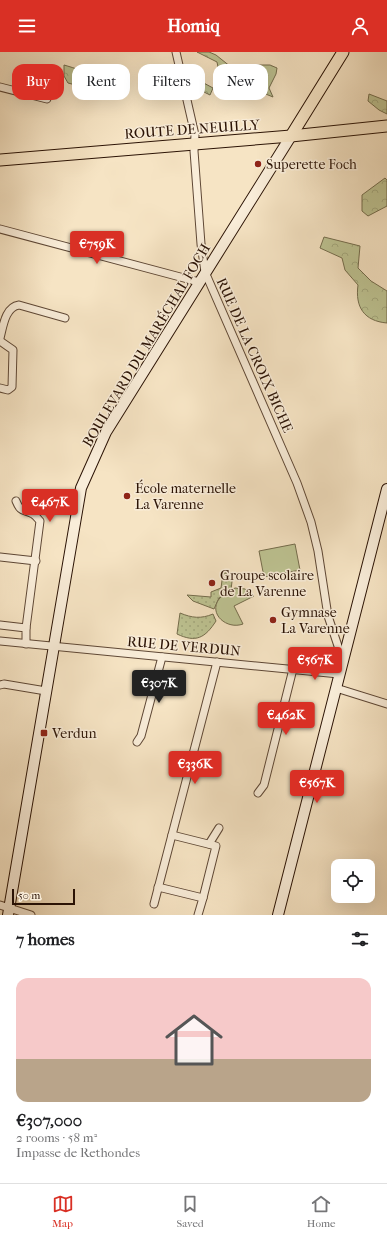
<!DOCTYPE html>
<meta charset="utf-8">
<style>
body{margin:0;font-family:"IM FELL French Canon",serif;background:#f2f2f2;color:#202124;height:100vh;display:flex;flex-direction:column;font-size:15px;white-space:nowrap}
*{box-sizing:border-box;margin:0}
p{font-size:13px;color:#757577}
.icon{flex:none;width:22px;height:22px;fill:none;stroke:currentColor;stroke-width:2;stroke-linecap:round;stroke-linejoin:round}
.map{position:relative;height:863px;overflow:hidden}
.panel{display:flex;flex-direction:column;background:#fff;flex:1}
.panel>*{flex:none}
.guide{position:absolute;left:12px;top:12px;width:363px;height:36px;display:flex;gap:8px}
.tools{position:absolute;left:331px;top:807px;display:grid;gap:8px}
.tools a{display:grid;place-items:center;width:44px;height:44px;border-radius:8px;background:#fff;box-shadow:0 4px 16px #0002;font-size:20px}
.scale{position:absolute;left:12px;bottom:10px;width:63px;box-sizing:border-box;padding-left:4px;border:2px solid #2b1305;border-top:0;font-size:11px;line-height:14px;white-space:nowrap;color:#2b1305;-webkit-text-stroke:3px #f9edd9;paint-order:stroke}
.price{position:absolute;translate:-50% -34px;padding:0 9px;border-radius:4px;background:#d93025;color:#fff;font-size:13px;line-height:26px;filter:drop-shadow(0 1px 2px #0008)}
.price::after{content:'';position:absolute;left:50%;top:24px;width:12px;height:9px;margin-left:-6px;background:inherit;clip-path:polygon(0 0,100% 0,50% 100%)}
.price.on{background:#222;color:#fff}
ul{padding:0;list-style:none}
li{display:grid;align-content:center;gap:8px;height:212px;padding:0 16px}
li span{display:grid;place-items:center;height:124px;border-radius:12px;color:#555}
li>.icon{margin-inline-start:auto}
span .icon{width:72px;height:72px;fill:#fffc;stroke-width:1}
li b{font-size:17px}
h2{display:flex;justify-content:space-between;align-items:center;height:48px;padding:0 16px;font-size:17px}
.chip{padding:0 14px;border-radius:12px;background:#fff;box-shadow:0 4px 16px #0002;font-size:14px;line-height:36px}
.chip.on{background:#d93025;color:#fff}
header{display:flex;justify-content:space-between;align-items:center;height:52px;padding:0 16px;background:#d93025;color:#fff;font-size:18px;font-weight:700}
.tab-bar{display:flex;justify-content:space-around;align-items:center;height:56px;border-top:1px solid #e0e0e0;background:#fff;font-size:11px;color:#757577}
.tab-bar a{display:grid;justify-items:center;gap:2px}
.tab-bar .on{color:#d93025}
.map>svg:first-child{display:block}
.grass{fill:url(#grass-dots);stroke:#746c4c}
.forest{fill:url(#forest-crowns);stroke:#746c4c}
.green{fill:#bec493;stroke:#746c4c}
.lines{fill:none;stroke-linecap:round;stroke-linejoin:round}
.street-casing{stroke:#5e4735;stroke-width:9}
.secondary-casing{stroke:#2b1305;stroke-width:12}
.primary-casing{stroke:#2b1305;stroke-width:13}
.street{stroke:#f9edd9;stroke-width:7}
.secondary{stroke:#f9edd9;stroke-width:10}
.primary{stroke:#f6e4c4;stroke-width:11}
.poi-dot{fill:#8f2418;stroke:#f9edd9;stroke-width:1.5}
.labels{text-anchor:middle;stroke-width:3;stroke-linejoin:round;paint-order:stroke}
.street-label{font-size:14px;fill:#2b1305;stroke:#f9edd9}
.poi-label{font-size:14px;fill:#2b1305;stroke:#f9edd9;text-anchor:start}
</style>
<header><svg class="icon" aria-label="menu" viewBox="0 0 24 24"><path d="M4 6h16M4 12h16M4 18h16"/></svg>Homiq<svg class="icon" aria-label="person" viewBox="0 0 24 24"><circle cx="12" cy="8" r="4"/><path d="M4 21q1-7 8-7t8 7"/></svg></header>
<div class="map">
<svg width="387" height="863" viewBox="0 0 387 863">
<defs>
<pattern id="grass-dots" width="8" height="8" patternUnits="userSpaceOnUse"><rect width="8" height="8" fill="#bec493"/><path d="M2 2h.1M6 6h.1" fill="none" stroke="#a3a87d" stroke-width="1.8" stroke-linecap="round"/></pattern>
<pattern id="forest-crowns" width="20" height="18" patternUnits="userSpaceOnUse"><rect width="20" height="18" fill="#bec493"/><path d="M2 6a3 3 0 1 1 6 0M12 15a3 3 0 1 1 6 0" fill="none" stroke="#a3a87d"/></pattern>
</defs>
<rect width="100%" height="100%" fill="#f6e4c4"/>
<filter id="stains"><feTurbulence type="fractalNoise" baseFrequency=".005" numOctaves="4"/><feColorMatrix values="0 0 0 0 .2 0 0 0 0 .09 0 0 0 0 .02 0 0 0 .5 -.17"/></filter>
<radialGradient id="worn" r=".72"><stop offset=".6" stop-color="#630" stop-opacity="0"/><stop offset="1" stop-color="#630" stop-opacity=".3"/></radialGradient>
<!-- grass -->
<g class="grass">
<path d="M223 521H233L231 538 219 546 214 557 193 549 187 543 211 545V540L221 536Z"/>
<path d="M180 561C192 566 201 567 213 562L216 569C205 586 196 591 177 582Z"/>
</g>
<!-- forest -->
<g class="forest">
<path d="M197 0H209L216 3 241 23 235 22 246 36 219 20 217 10Z"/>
<path d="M64 13C74 16 89 20 95 28L94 38 68 31 64 24Z"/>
<path d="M256 13H270L277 16 276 22 269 36 273 45 251 36Z"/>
<path d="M185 16 196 22 200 29 213 36 210 43 190 33Z"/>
<path d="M369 42 387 49V62L379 58 368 49Z"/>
<path d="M385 126 387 128V154L368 164 362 159V143Z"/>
<path d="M324 185 360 194 358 216 371 229 387 239V271C364 269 355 255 358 233L345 218 342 206 320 196Z"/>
</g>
<!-- green -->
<g class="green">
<path d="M295 492 300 518 264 525 259 499Z"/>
<path d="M235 536 245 537 254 544 234 554 243 572C227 578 208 562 219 547 223 542 230 539 235 536Z"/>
</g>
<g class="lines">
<defs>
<g id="street">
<path d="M176 0 195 83 194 99 201 192 205 220 297 431 311 470 318 499 328 564 343 609"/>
<path d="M0 35 47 47"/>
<path d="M0 177 199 230"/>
<path d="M0 286C3 275 5 255 19 253L65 266"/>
<path d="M0 289 13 298 12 335 8 338 0 336"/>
<path d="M16 449C21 461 23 457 33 462 36 464 38 467 40 469L26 576"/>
<path d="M0 505 36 509"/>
<path d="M0 573 26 576V592"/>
<path d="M0 589 339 622"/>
<path d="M0 633 4 632 46 639"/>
<path d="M336 636 387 652"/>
<path d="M137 690 141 684 162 605"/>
<path d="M258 741 264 733 293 617"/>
<path d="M209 792 219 776"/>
<path d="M158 835 203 846 216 794 172 783"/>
<path d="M154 852 217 610"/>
<path d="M0 853 31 863"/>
<path d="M198 863 203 846"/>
</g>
<g id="secondary">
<path d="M8 863 81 436 106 380 291 84"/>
<path d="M278 863 387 437"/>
</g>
<g id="primary">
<path d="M291 84 343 0"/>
<path d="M0 108 291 84 387 74"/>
</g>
</defs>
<!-- street casing -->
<use href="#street" class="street-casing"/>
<!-- secondary casing -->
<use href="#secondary" class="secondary-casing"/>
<!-- primary casing -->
<use href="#primary" class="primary-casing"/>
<!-- street -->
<use href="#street" class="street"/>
<!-- secondary -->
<use href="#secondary" class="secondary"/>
<!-- primary -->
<use href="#primary" class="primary"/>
</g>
<!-- markers -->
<g class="poi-dot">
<circle cx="258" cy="112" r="4"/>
<circle cx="127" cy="444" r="4"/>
<circle cx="212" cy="531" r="4"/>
<circle cx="273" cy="568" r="4"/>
<rect x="40" y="677" width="8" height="8" rx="2"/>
</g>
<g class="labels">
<!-- street labels -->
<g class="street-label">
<text transform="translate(192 77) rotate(-4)" y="5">ROUTE DE NEUILLY</text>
<text transform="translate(146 293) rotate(-59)" y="5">BOULEVARD DU MARÉCHAL FOCH</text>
<text transform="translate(255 303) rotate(66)" y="5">RUE DE LA CROIX BICHE</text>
<text transform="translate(184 594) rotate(5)" y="5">RUE DE VERDUN</text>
</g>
<!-- poi labels -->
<g class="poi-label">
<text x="266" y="117">Superette Foch</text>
<text x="135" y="441">École maternelle<tspan x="135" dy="16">La Varenne</tspan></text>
<text x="220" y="528">Groupe scolaire<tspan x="220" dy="16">de La Varenne</tspan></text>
<text x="281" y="565">Gymnase<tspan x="281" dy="16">La Varenne</tspan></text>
<text x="52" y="686">Verdun</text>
</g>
</g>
<rect width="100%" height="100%" filter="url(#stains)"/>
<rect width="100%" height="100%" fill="url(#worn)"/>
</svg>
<div class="tools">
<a><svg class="icon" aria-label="locate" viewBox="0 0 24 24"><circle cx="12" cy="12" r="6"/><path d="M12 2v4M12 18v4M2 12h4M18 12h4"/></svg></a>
</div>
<div class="scale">50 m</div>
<b class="price" style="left:97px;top:213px">€759K</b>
<b class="price" style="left:50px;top:471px">€467K</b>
<b class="price" style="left:315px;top:629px">€567K</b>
<b class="price on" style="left:159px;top:652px">€307K</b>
<b class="price" style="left:286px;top:684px">€462K</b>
<b class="price" style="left:195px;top:733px">€336K</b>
<b class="price" style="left:317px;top:752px">€567K</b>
<div class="guide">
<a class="chip on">Buy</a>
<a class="chip">Rent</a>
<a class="chip">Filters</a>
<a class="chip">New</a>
</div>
</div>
<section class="panel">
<h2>7 homes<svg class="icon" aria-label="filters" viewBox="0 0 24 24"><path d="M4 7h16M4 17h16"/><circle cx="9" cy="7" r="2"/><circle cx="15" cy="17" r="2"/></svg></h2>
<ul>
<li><span style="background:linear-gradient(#f6c9c9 65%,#b9a48a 0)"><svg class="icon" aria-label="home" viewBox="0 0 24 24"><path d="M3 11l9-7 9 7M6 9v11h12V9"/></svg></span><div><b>€307,000</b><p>2 rooms · 58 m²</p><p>Impasse de Rethondes</p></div></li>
</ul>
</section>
<nav class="tab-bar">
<a class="on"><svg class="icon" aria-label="map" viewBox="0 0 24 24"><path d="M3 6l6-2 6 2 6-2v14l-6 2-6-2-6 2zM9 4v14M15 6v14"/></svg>Map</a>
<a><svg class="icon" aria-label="saved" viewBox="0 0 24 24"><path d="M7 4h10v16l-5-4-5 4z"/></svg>Saved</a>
<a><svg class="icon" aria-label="home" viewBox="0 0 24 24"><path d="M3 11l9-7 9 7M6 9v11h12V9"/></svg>Home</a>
</nav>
